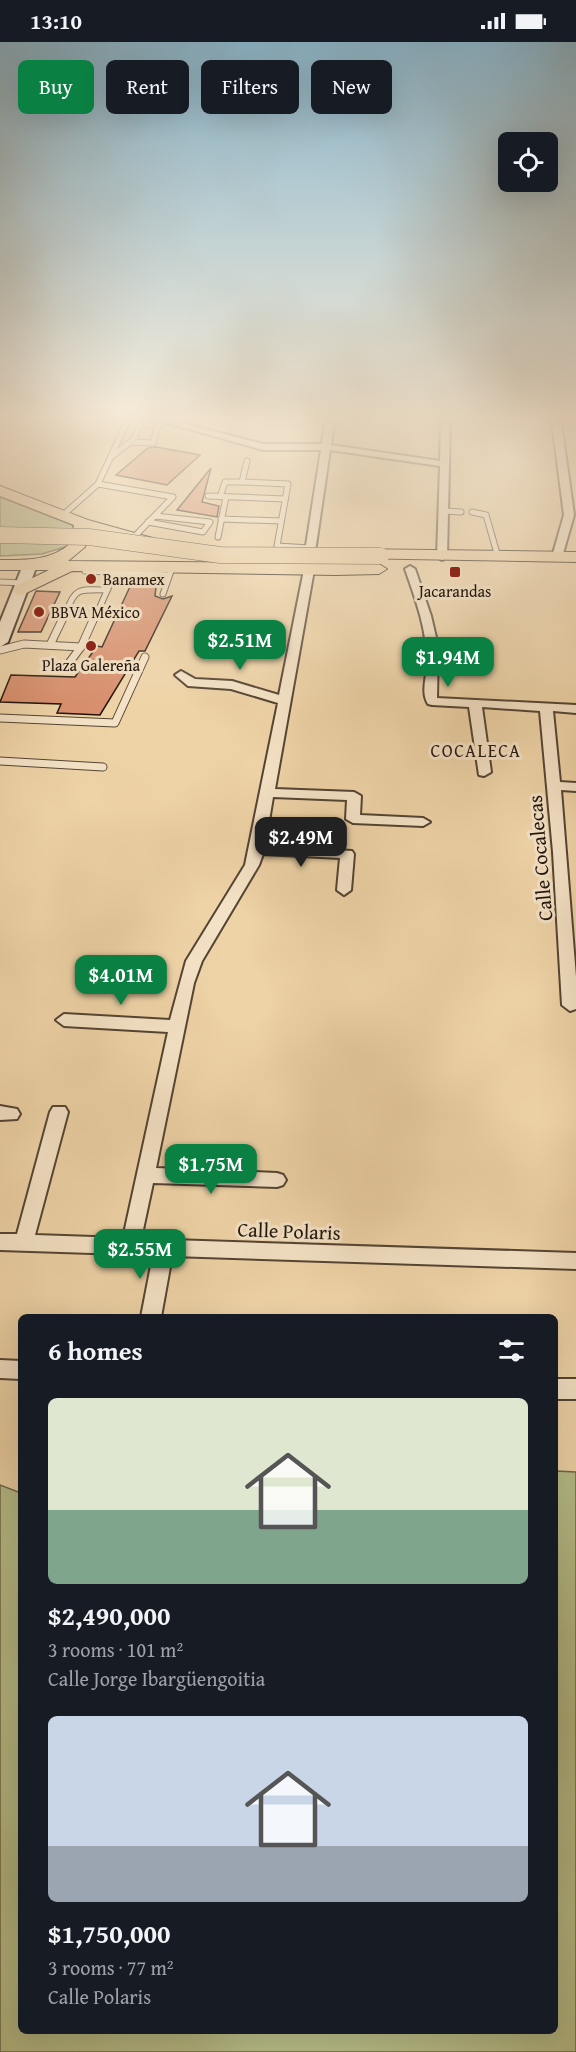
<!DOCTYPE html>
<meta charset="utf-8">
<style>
body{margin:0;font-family:"Gentium Book Plus",serif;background:#20242c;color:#f1f3f6;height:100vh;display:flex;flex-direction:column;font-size:22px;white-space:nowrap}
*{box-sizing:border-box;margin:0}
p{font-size:20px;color:#9ea1a6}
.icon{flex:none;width:33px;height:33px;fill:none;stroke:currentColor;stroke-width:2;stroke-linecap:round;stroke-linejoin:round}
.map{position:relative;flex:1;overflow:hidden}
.panel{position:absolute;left:18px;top:1272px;width:540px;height:720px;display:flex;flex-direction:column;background:#171b24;border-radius:9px;box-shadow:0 6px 24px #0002}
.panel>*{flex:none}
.guide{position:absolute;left:18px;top:18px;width:540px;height:54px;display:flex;gap:12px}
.buttons{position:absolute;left:498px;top:90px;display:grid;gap:12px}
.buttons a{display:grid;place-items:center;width:60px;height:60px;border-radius:9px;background:#171b24;box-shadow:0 6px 24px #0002;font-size:30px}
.price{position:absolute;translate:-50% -51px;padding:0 14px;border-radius:12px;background:#0b8043;color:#fff;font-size:20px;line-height:39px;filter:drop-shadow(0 2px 3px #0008)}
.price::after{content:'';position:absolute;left:50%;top:36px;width:18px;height:14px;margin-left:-9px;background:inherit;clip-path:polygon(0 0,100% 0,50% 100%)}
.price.selected{background:#222;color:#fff}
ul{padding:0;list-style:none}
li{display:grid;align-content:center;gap:12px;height:318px;padding:0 30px}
li span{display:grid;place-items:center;height:186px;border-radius:9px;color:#555}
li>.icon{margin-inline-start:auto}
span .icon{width:108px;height:108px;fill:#fffc;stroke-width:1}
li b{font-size:26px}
h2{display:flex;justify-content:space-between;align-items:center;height:72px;padding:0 30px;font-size:26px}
.pill{padding:0 21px;border-radius:9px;background:#171b24;box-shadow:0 6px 24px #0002;font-size:21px;line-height:54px}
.pill.selected{background:#0b8043;color:#fff}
.status{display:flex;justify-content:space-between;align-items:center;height:42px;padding:0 30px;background:#171b24;direction:ltr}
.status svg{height:16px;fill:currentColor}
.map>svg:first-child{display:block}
.green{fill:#b6bd89;stroke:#6b684a;stroke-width:1.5}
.building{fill:#d88f6d;stroke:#20140c;stroke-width:1.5}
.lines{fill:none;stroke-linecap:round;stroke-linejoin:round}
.service-far1-casing{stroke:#544433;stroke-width:7}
.service-casing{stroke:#544433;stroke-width:9}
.minor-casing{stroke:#544433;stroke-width:4}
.secondary-casing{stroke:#20140c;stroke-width:4}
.primary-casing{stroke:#20140c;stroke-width:2}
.service-far1{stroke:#f4e2c6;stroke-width:5}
.service{stroke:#f4e2c6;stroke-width:7}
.minor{fill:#f4e2c6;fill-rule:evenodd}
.secondary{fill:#f4e2c6;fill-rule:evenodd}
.primary{fill:#eed3a7;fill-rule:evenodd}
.primary-bridge-casing{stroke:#20140c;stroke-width:17;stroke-linecap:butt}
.primary-bridge{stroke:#eed3a7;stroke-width:16}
.poi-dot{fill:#8f2418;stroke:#f4e2c6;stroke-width:2}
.labels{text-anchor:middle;stroke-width:6;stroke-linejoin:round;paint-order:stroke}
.far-poi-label{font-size:16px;fill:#20140c;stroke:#f4e2c6;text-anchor:start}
.far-quarter-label{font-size:18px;letter-spacing:1.5px;fill:#20140c;stroke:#f4e2c6}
.street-label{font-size:20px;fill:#20140c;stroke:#f4e2c6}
</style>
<div class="status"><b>13:10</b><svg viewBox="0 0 49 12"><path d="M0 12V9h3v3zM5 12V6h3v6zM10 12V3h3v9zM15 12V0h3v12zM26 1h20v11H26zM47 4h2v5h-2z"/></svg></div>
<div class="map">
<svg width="576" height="2010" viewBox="0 0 576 2010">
<rect width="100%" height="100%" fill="#eed3a7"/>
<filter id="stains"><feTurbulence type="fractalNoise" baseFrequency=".00333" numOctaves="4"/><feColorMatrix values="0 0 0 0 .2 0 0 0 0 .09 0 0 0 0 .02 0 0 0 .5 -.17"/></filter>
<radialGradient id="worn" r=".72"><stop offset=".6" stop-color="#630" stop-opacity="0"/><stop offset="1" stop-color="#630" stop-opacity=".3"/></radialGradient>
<!-- green -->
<g class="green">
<path d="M0 455 72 483 75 491 68 504 42 512 0 514Z"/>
<path d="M555 1429 576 1430V2010H0V1443L21 1451V1989H555Z"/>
</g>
<!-- building -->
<g class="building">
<path d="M156 405 200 413 167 443 116 433 148 406Z"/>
<path d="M211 426 202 460 219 464 217 475 177 468Z"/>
<path d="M134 536 157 537 155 554 163 557 172 554 145 609H139L100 673 57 671 61 662 0 660 11 633 75 635 97 604 102 605Z"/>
<path d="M36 549 60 550 41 590H18Z"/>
</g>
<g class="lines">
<defs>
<g id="service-far1">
<path d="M139 381 158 384"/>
<path d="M131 400 153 401 158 384 163 380"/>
<path d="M111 415 134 397 141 380"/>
<path d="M247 419 242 440 288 442 277 504 310 506"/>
<path d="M98 442 127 380"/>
<path d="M208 454 285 457"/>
<path d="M220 455 225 440H242"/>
<path d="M444 469 461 470"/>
<path d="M472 470 486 473 498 515"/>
<path d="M63 473 98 442 173 455 134 495"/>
<path d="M221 477 281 479"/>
<path d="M148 480 203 490 210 480 155 474"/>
<path d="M218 495 226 455"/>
<path d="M85 529 169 533"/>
<path d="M0 540 24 541"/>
<path d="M163 552 171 529"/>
<path d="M62 578C77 547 72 547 107 548"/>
<path d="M94 578 115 531"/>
</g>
<g id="service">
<path d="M50 603 63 576"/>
<path d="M0 608 24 602 81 605"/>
<path d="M66 625 81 605 94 576"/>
<path d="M0 676 115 681 145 615"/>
<path d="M0 719 103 725"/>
</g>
<g id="minor">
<path d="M164 380H179L263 402H322L325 380H334L331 403 440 419 441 380H450L447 515 442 518 437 515 440 424 330 408 315 510 310 513 305 510 321 408H263Z"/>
<path d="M552 380H561L574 473 562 515 557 518 552 515 564 473Z"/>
<path d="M410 524 415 527 431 574 438 604 437 656 576 663V671L553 669 560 740 576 741V749L561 748 576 935V967L570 969 562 963 553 810 540 669 482 665 491 730 484 734 479 733 469 665 432 663 428 662C421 651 426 637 427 624 428 591 416 558 405 527Z"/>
<path d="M309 525 314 528 275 747 354 750 361 754 360 773 423 776 430 780 423 784 353 781 346 777 347 758 273 755 265 803 352 809 354 812 351 848 344 853 337 848 340 816 263 812 259 823 202 919 194 941 156 1126 277 1131 283 1133 286 1138 283 1143 277 1145 153 1141 141 1197 576 1211V1227L172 1214 161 1275H141L153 1213 0 1208V1192H17L50 1070 53 1065H65L68 1070 35 1193 123 1196 168 990 64 984 56 978 64 972 170 978 186 919 245 823 278 661 231 647 188 644 175 633 181 629 195 637 232 639 279 653 304 528Z"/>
<path d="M0 1064 17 1067 20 1072 17 1077 0 1078Z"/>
<path d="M0 1318 21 1319V1337L0 1336Z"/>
<rect x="555" y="1337" width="21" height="20"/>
</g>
<path id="secondary" d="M30 519 37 523 8 600 0 605V580L23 523Z"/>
<g id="primary">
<path d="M0 444 88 478 160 498 162 501 154 506 89 488 85 505 68 519 379 522 387 527 379 532 336 533 72 529 22 553 16 552 13 548 16 544 49 528H0V518C26 518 51 519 71 501L74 483 0 454Z"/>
<path d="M354 507 576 510V520L348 516 346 512 348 508Z"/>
</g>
</defs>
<!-- service-far1 casing -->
<use href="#service-far1" class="service-far1-casing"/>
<!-- service casing -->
<use href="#service" class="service-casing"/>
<!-- minor casing -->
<use href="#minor" class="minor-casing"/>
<!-- secondary casing -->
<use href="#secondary" class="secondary-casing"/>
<!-- primary casing -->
<use href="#primary" class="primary-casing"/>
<!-- service-far1 -->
<use href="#service-far1" class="service-far1"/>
<!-- service -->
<use href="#service" class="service"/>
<!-- minor -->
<use href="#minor" class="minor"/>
<!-- secondary -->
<use href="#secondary" class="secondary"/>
<!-- primary -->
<use href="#primary" class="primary"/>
<defs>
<path id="primary-bridge" d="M0 493 89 495 220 513 381 514"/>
</defs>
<!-- primary-bridge casing -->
<use href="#primary-bridge" class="primary-bridge-casing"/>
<!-- primary-bridge -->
<use href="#primary-bridge" class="primary-bridge"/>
</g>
<!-- sky -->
<linearGradient id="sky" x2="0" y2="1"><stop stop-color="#89b6cd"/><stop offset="0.57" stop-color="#f7ebd7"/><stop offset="1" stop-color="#f7ebd7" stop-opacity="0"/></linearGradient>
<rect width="576" height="661" fill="url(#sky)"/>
<!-- markers -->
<g class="poi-dot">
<rect x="449" y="524" width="12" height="12" rx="3"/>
<circle cx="91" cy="537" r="6"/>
<circle cx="39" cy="570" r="6"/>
<circle cx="91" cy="604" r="6"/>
</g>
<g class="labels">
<!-- far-poi labels -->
<g class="far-poi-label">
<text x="103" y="543">Banamex</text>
<text x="455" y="555" text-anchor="middle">Jacarandas</text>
<text x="51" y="576">BBVA México</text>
<text x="91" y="629" text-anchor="middle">Plaza Galereña</text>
</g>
<!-- far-quarter labels -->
<g class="far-quarter-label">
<text x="476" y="715">COCALECA</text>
</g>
<!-- street labels -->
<g class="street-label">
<text transform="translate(540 816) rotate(-95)" y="7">Calle Cocalecas</text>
<text transform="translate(289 1189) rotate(2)" y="7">Calle Polaris</text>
</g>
</g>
<rect width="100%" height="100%" filter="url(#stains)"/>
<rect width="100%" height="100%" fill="url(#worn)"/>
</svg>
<div class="buttons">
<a><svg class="icon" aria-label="locate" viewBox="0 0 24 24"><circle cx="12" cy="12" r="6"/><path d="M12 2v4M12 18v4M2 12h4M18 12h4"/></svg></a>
</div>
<b class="price" style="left:240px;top:629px">$2.51M</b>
<b class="price" style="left:448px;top:646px">$1.94M</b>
<b class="price selected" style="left:301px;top:826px">$2.49M</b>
<b class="price" style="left:121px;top:964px">$4.01M</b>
<b class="price" style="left:211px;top:1153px">$1.75M</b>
<b class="price" style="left:140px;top:1238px">$2.55M</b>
<div class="guide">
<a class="pill selected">Buy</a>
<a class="pill">Rent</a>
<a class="pill">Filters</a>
<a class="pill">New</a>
</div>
<section class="panel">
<h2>6 homes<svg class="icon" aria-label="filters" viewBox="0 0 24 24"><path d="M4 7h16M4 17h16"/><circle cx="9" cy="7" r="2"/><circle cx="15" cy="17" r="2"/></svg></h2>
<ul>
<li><span style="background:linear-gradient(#dfe7d0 60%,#7fa58c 0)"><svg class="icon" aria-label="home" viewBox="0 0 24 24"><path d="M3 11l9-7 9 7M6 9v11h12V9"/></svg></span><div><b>$2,490,000</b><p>3 rooms · 101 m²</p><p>Calle Jorge Ibargüengoitia</p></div></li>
<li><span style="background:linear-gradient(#c9d6e8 70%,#9aa5b1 0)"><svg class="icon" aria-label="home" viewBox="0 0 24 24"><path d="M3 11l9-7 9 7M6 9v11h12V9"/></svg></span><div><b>$1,750,000</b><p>3 rooms · 77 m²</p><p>Calle Polaris</p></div></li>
</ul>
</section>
</div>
